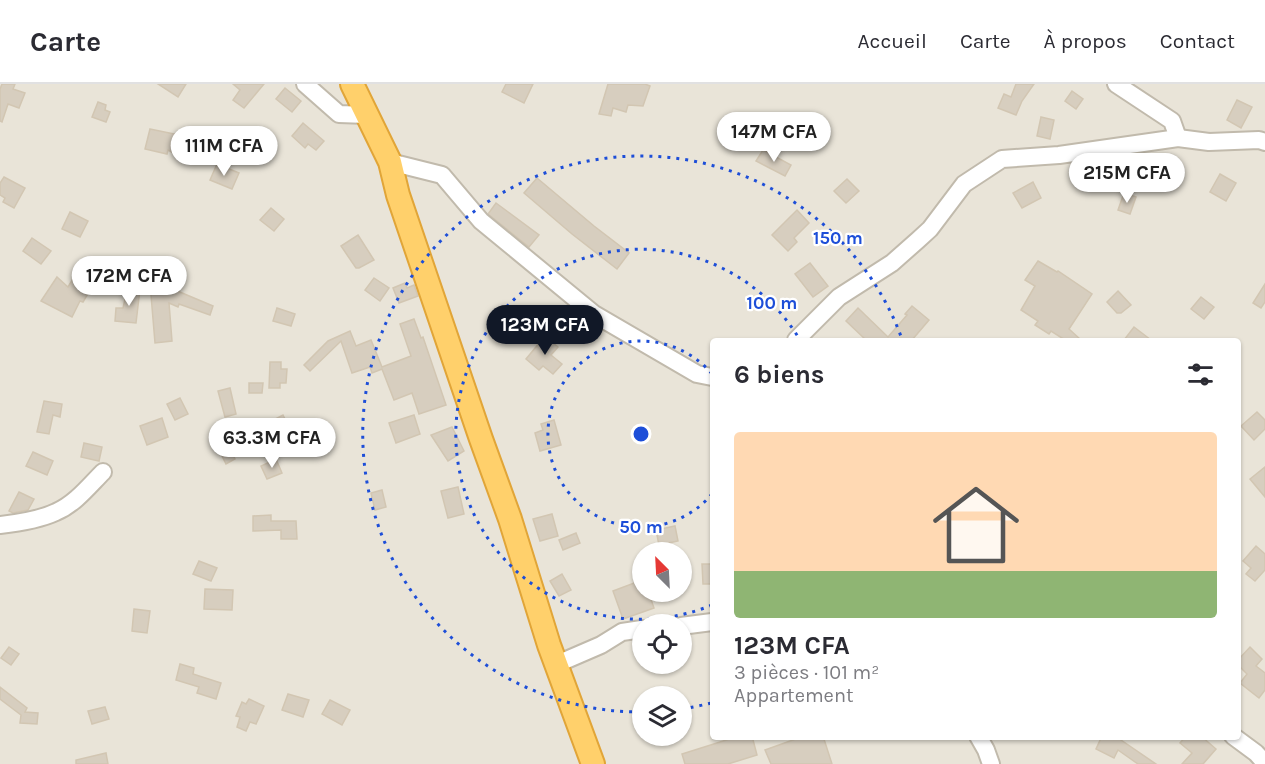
<!DOCTYPE html>
<html lang="fr">
<meta charset="utf-8">
<style>
body{margin:0;font-family:Karla,sans-serif;background:#f7f7f7;color:#2b2b33;height:100vh;display:flex;flex-direction:column;font-size:22px;white-space:nowrap}
*{box-sizing:border-box;margin:0}
p{font-size:20px;color:#7c7c81}
.icon{flex:none;width:33px;height:33px;fill:none;stroke:currentColor;stroke-width:2;stroke-linecap:round;stroke-linejoin:round}
.map{position:relative;flex:1;overflow:hidden}
.drawer{position:absolute;left:710px;top:254px;width:531px;height:402px;display:flex;flex-direction:column;background:#fff;border-radius:6px;box-shadow:0 2px 4px #0004}
.drawer>*{flex:none}
.needle{width:39px;rotate:336deg}
.fabs{position:absolute;left:632px;top:458px;display:grid;gap:12px}
.fabs a{display:grid;place-items:center;width:60px;height:60px;border-radius:50%;background:#fff;box-shadow:0 2px 4px #0004;font-size:30px}
.price{position:absolute;translate:-50% -51px;padding:0 14px;border-radius:21px;background:#fff;color:#222;font-size:20px;line-height:39px;filter:drop-shadow(0 2px 3px #0008)}
.price::after{content:'';position:absolute;left:50%;top:36px;width:18px;height:14px;margin-left:-9px;background:inherit;clip-path:polygon(0 0,100% 0,50% 100%)}
.price.current{background:#111827;color:#fff}
ul{padding:0;list-style:none}
li{display:grid;align-content:center;gap:12px;height:318px;padding:0 24px}
li span{display:grid;place-items:center;height:186px;border-radius:6px;color:#555}
li>.icon{margin-inline-start:auto}
span .icon{width:108px;height:108px;fill:#fffc;stroke-width:1}
li b{font-size:26px}
h2{display:flex;justify-content:space-between;align-items:center;height:72px;padding:0 24px;font-size:26px}
header{display:flex;align-items:center;gap:36px;box-sizing:border-box;height:84px;padding:0 30px;background:#fff;border-bottom:2px solid #e1e1e2}
header strong{font-size:28px}
nav{display:flex;gap:33px;margin-inline-start:auto;font-size:21px}
.map>svg:first-child{display:block}
.residential{fill:#e9e4d8;fill-rule:evenodd}
.building{fill:#d7cebf;stroke:#d2c6b2;stroke-width:1.5}
.lines{fill:none;stroke-linecap:round;stroke-linejoin:round}
.minor-casing{stroke:#c1baac;stroke-width:20}
.highway-casing{stroke:#e1a538;stroke-width:26}
.minor{stroke:#fff;stroke-width:16}
.highway{stroke:#ffd06b;stroke-width:22}
.ring{fill:none;stroke:#1d4ed8;stroke-width:3;stroke-dasharray:3 6}
.centre{fill:#1d4ed8;stroke:#fff;stroke-width:3}
.ring-label{font-size:18px;text-anchor:middle;font-weight:bold;fill:#1d4ed8;stroke:#fff;stroke-width:4.5;stroke-linejoin:round;paint-order:stroke}
</style>
<header>
<strong>Carte</strong>
<nav><a>Accueil</a><a>Carte</a><a>À propos</a><a>Contact</a></nav>
</header>
<div class="map">
<svg width="1265" height="680" viewBox="0 0 1265 680">
<rect width="100%" height="100%" fill="#f5f2ea"/>
<!-- residential -->
<path class="residential" d="M0 0H1265V680H0ZM712 256H1238V652H712ZM642 468H681V507H642ZM642 540H681V579H642ZM642 612H681V651H642Z"/>
<!-- building -->
<g class="building">
<path d="M2 0H15L13 5 25 9 19 24 8 20 2 38 0 37V5Z"/>
<path d="M158 0H186L178 13Z"/>
<path d="M233 0H264L244 24 233 16 240 6Z"/>
<path d="M506 0H533L524 19 502 8Z"/>
<path d="M608 0H645L650 2 643 22 628 21 626 28 613 24 611 32 599 30Z"/>
<path d="M1016 0H1034L1022 17 1016 31 998 24 1004 10 1011 13Z"/>
<path d="M285 4 301 17 292 28 276 15Z"/>
<path d="M1072 7 1083 15 1076 25 1065 17Z"/>
<path d="M1237 16 1252 23 1241 44 1227 36Z"/>
<path d="M98 18 106 21 105 26 110 28 106 38 92 33Z"/>
<path d="M795 31 805 39 796 50 786 42Z"/>
<path d="M1041 33 1054 36 1050 55 1037 52Z"/>
<path d="M303 39 324 57 316 66 308 60 305 64 292 52Z"/>
<path d="M150 45 189 53 188 56 203 64 194 80 168 66 167 70 145 65Z"/>
<path d="M757 50 769 58 763 66 752 58Z"/>
<path d="M763 66 791 81 785 92 756 77Z"/>
<path d="M217 80 239 89 232 105 210 96Z"/>
<path d="M1220 90 1236 99 1226 117 1210 108Z"/>
<path d="M4 93 25 104 14 124 3 118 5 114 0 111V99Z"/>
<path d="M537 94 594 142 629 169 617 185 572 150 524 109Z"/>
<path d="M847 95 859 107 846 119 834 107Z"/>
<path d="M1033 98 1041 114 1022 124 1013 109Z"/>
<path d="M1124 109 1136 113 1130 130 1118 126Z"/>
<path d="M496 119 539 151 529 163 488 130Z"/>
<path d="M271 124 284 135 274 147 260 136Z"/>
<path d="M797 126 809 139 794 154 797 158 788 167 772 151Z"/>
<path d="M70 128 88 137 80 153 62 145Z"/>
<path d="M358 151 374 176 359 184H356L341 162Z"/>
<path d="M32 154 51 167 41 180 23 167Z"/>
<path d="M1038 177 1057 188 1058 187 1092 210 1069 245 1081 256H1065L1051 247 1049 250 1035 241 1038 237 1021 226 1035 202 1025 196Z"/>
<path d="M810 179 828 202 813 213 795 190Z"/>
<path d="M57 193 68 203 74 193 92 203 83 218 80 217 72 233 41 217Z"/>
<path d="M374 194 389 204 380 217 365 206Z"/>
<path d="M156 198 213 222 210 231 179 220 178 223 169 219 172 257 155 259 151 211Z"/>
<path d="M405 199 407 204 414 201 418 212 399 219 393 204Z"/>
<path d="M1265 200V218L1261 224 1253 219Z"/>
<path d="M128 202 140 205 136 239 115 237 116 224H123Z"/>
<path d="M1118 207 1131 221 1121 229H1117L1107 218Z"/>
<path d="M1201 213 1214 223 1204 235 1191 225Z"/>
<path d="M912 222 929 236 912 256H866L846 237 858 224 888 253 907 231 905 230Z"/>
<path d="M277 224 295 230 291 242 273 237Z"/>
<path d="M414 235 421 254 423 253 446 321 419 330 412 309 394 316 382 285 372 289 370 283 352 289 341 257 310 287 304 281 328 257 350 247 356 262 371 256 382 283 411 272 400 240Z"/>
<path d="M1134 243 1151 256H1124Z"/>
<path d="M545 252 558 263 551 271 562 280 553 290 543 282 539 286 526 275Z"/>
<path d="M270 278H281V285H287L286 299H280V304H269Z"/>
<path d="M249 299H263L262 309H249Z"/>
<path d="M230 304 236 330 225 333 218 307Z"/>
<path d="M180 314 188 330 175 336 167 320Z"/>
<path d="M44 317 62 320 60 333 53 331 49 350 37 348Z"/>
<path d="M1257 328 1265 336V345L1254 356 1241 342Z"/>
<path d="M283 331 287 339 247 364 248 344 258 339 260 343Z"/>
<path d="M414 331 420 350 396 359 389 339Z"/>
<path d="M162 334 168 353 147 361 140 342Z"/>
<path d="M554 336 561 361 540 367 535 349 543 346 541 340Z"/>
<path d="M304 339 313 360 296 367 288 345Z"/>
<path d="M452 343 464 367 448 377 431 351Z"/>
<path d="M241 348 245 365 233 371 235 375 226 380 215 358 224 354 225 356Z"/>
<path d="M84 359 102 363 99 377 81 373Z"/>
<path d="M33 368 53 377 47 391 26 382Z"/>
<path d="M276 375 282 389 267 395 261 382Z"/>
<path d="M1265 383V413L1250 395Z"/>
<path d="M458 403 464 430 448 434 441 407Z"/>
<path d="M382 406 386 423 375 426 371 409Z"/>
<path d="M19 408 34 415 28 426 13 429 9 427Z"/>
<path d="M552 430 558 452 540 457 533 435Z"/>
<path d="M271 431V437H296L297 455H281V446L253 447V432Z"/>
<path d="M675 442 678 457 659 461 656 446Z"/>
<path d="M576 449 580 459 563 466 559 456Z"/>
<path d="M1256 462 1265 470V486L1255 497 1246 490 1251 484 1243 477Z"/>
<path d="M199 477 217 484 211 497 193 490Z"/>
<path d="M702 480H712V500H703Z"/>
<path d="M562 490 571 506 559 512 550 497Z"/>
<path d="M642 496V507H648L654 524 623 535 613 507Z"/>
<path d="M205 505 233 506 232 526 204 525Z"/>
<path d="M134 525 150 527 147 549 132 547Z"/>
<path d="M9 563 19 570 11 581 1 574Z"/>
<path d="M1250 563 1262 575 1256 582 1265 589V606L1259 614 1240 599 1247 590 1238 581V576Z"/>
<path d="M180 580 194 584 193 590 221 599 216 615 197 609 199 603 176 596Z"/>
<path d="M0 603 27 624 25 628 38 629 37 640 20 639 21 631 0 615Z"/>
<path d="M288 610 309 616 303 633 282 626Z"/>
<path d="M249 615 264 622 256 640 250 638 246 647 237 643 240 633 236 632 242 618 246 620Z"/>
<path d="M330 616 350 626 342 641 322 630Z"/>
<path d="M105 623 109 635 92 640 88 627Z"/>
<path d="M739 652H752L757 671 728 680H685L682 670Z"/>
<path d="M804 652H823L832 680H771L765 666Z"/>
<path d="M1102 652H1115L1156 680H1138L1118 666 1114 674 1096 665Z"/>
<path d="M1186 652H1201L1216 665 1203 680H1182L1192 669 1180 659Z"/>
<path d="M106 669 108 680H76V676Z"/>
</g>
<g class="lines">
<defs>
<g id="minor">
<path d="M305 0 339 30 367 31"/>
<path d="M1116 0 1172 37 1178 54"/>
<path d="M390 78 442 91 481 137 594 230 697 290 712 293"/>
<path d="M796 256 839 213 892 179 918 156 930 145 964 100 1002 75 1059 71 1178 54 1209 58 1259 56 1265 58"/>
<path d="M0 441C18 439 39 436 56 428 75 420 89 402 103 388"/>
<path d="M681 542 712 538"/>
<path d="M557 580 601 561 622 548 642 545"/>
<path d="M978 652 986 666 991 680"/>
<path d="M1233 652 1256 669 1265 679"/>
</g>
<path id="highway" d="M352 0 390 78 398 111 481 355 510 435 549 561 593 680"/>
</defs>
<!-- minor casing -->
<use href="#minor" class="minor-casing"/>
<!-- highway casing -->
<use href="#highway" class="highway-casing"/>
<!-- minor -->
<use href="#minor" class="minor"/>
<!-- highway -->
<use href="#highway" class="highway"/>
</g>
<!-- distance rings -->
<g class="ring">
<path d="M712 410A93 93 0 1 1 712 290"/>
<path d="M712 521A185 185 0 1 1 800 256"/>
<path d="M711 619A278 278 0 0 1 682 625M641 628A278 278 0 1 1 902 255"/>
</g>
<circle cx="641" cy="350" r="9" class="centre"/>
<g class="ring-label">
<text x="838" y="160">150 m</text>
<text x="772" y="225">100 m</text>
<text x="641" y="449">50 m</text>
</g>
</svg>
<div class="fabs">
<a><svg class="needle" viewBox="-14 -14 28 28"><path d="M0-13l5 13h-10z" fill="#e53935"/><path d="M0 13l5-13h-10z" fill="#7c7c81"/></svg></a>
<a><svg class="icon" aria-label="locate" viewBox="0 0 24 24"><circle cx="12" cy="12" r="6"/><path d="M12 2v4M12 18v4M2 12h4M18 12h4"/></svg></a>
<a><svg class="icon" aria-label="layers" viewBox="0 0 24 24"><path d="M12 4l9 5-9 5-9-5zM3 14l9 5 9-5"/></svg></a>
</div>
<b class="price" style="left:774px;top:79px">147M CFA</b>
<b class="price" style="left:224px;top:93px">111M CFA</b>
<b class="price" style="left:1127px;top:120px">215M CFA</b>
<b class="price" style="left:129px;top:223px">172M CFA</b>
<b class="price current" style="left:545px;top:272px">123M CFA</b>
<b class="price" style="left:272px;top:385px">63.3M CFA</b>
<section class="drawer">
<h2>6 biens<svg class="icon" aria-label="filters" viewBox="0 0 24 24"><path d="M4 7h16M4 17h16"/><circle cx="9" cy="7" r="2"/><circle cx="15" cy="17" r="2"/></svg></h2>
<ul>
<li><span style="background:linear-gradient(#ffd9b3 75%,#8fb573 0)"><svg class="icon" aria-label="home" viewBox="0 0 24 24"><path d="M3 11l9-7 9 7M6 9v11h12V9"/></svg></span><div><b>123M CFA</b><p>3 pièces · 101 m²</p><p>Appartement</p></div></li>
</ul>
</section>
</div>
